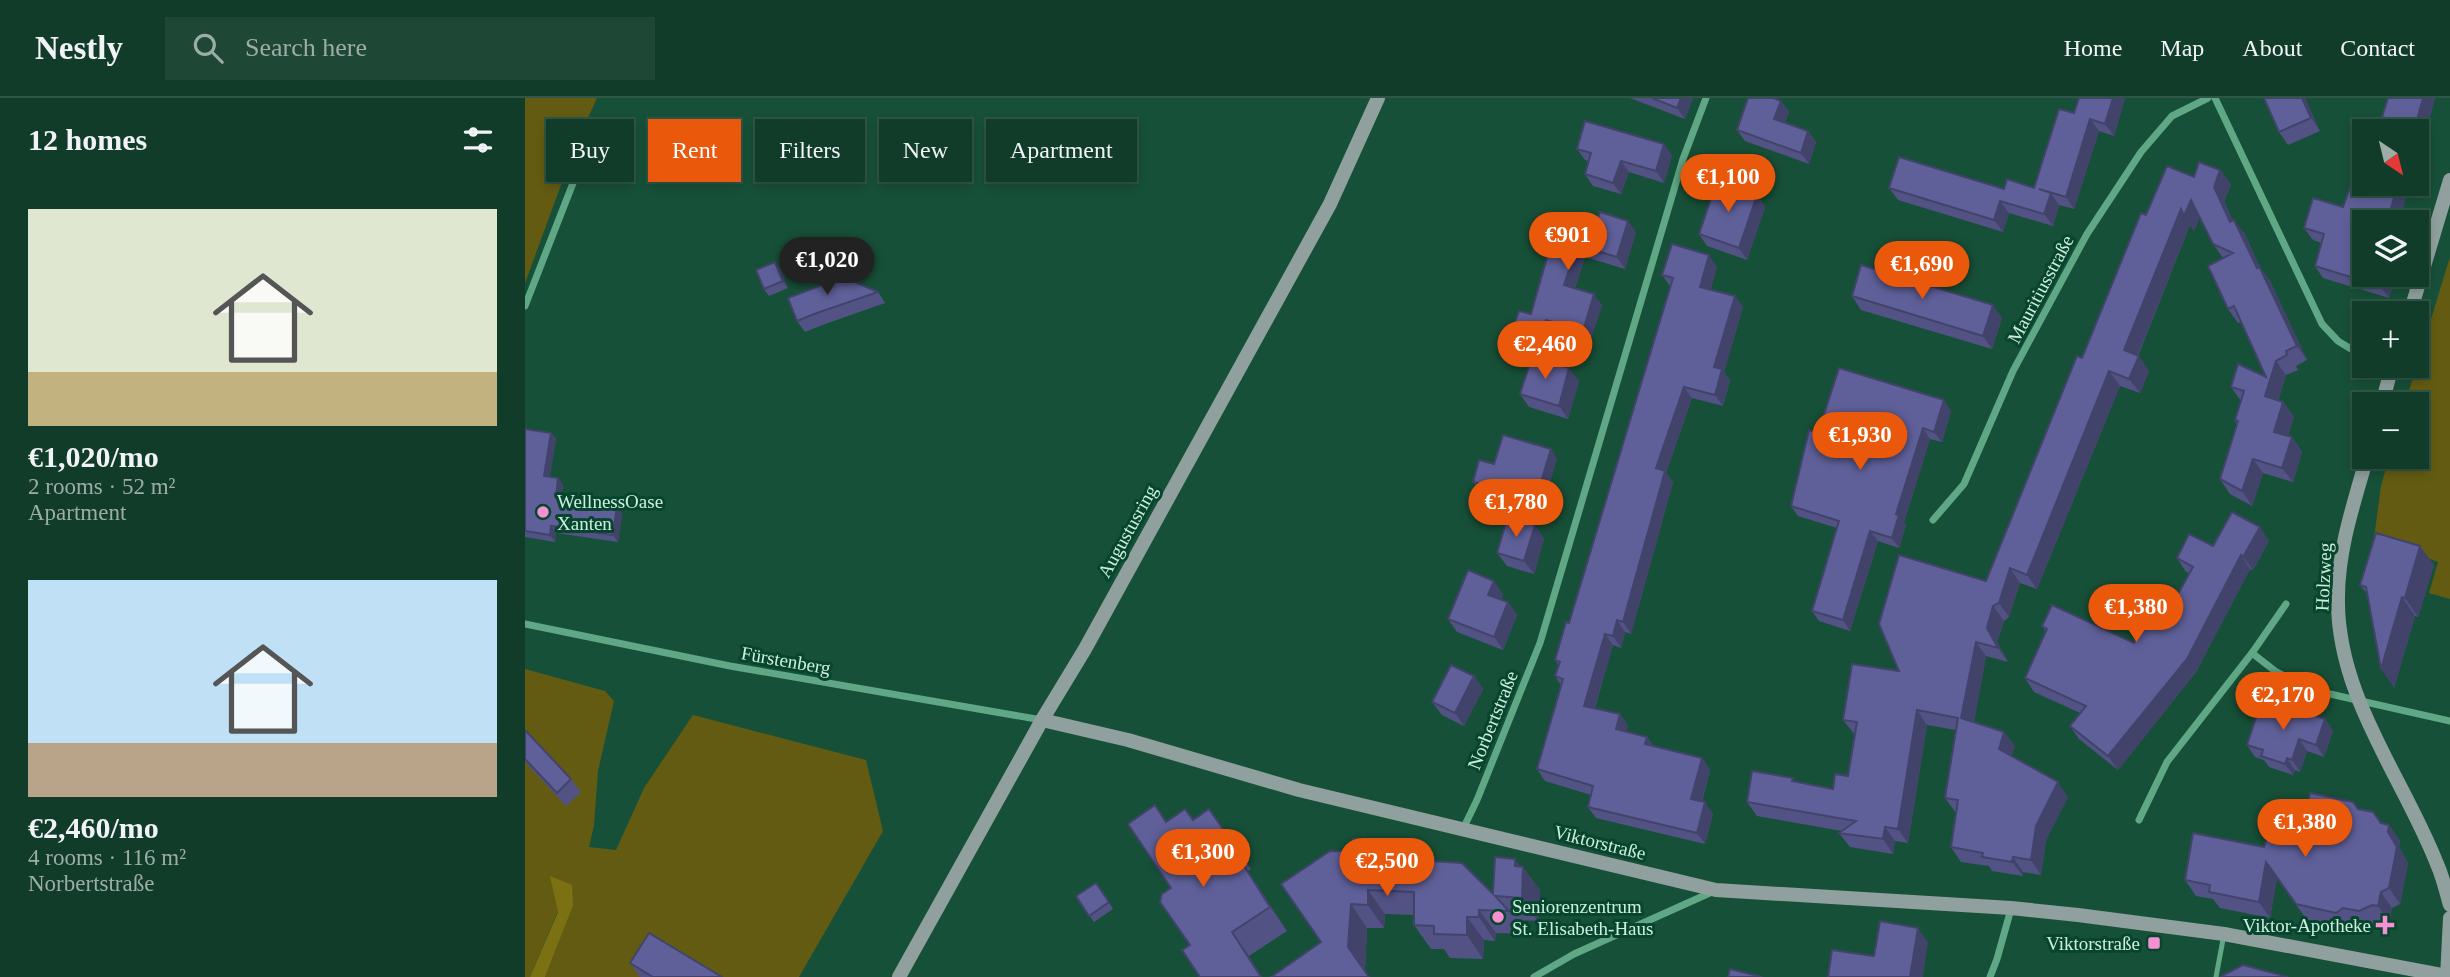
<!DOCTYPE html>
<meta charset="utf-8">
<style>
body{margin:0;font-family:"Times New Roman",serif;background:#1e4736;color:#f1f3f6;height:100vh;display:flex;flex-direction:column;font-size:26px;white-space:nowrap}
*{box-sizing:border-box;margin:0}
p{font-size:23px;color:#9cada8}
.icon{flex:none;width:38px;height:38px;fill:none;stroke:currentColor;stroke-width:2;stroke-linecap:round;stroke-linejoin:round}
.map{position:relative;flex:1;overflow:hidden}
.drawer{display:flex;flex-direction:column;background:#113c2a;width:525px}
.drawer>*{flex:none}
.hud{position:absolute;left:21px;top:21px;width:665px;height:63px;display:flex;gap:14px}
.needle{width:46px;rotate:145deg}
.controls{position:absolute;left:1827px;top:21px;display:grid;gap:14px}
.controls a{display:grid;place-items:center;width:77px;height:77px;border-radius:0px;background:#113c2a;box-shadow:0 4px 10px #0003,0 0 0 2px #305647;font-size:35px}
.price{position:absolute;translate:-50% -60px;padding:0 16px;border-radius:24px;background:#ea580c;color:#fff;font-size:23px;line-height:46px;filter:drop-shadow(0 2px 4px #0008)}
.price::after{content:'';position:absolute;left:50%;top:42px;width:21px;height:16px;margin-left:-10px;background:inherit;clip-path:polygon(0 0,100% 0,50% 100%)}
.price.selected{background:#222;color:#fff}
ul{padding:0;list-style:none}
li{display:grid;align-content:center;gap:14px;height:371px;padding:0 28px}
li span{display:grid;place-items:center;height:217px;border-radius:0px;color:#555}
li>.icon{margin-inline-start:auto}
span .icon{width:126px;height:126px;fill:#fffc;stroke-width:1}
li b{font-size:30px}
h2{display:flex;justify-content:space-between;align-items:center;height:84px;padding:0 28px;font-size:30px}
.tag{padding:0 24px;border-radius:0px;background:#113c2a;box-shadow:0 4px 10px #0003,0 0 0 2px #305647;font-size:24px;line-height:63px}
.tag.selected{background:#ea580c;color:#fff}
header{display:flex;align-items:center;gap:42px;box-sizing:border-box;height:98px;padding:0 35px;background:#113c2a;border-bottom:2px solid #305647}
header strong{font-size:33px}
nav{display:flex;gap:38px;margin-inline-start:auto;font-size:24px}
.search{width:490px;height:63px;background:#1e4736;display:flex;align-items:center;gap:18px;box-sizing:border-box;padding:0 24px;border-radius:0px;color:#9cada8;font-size:26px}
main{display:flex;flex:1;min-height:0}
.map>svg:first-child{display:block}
.green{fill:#645b12}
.forest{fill:#7b7012}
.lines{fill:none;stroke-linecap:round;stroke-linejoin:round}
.lane{stroke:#5fa785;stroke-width:5}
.street{stroke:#5fa785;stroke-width:7}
.secondary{stroke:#8fa09e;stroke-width:14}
.wall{fill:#525384}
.shaded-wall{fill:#42436b}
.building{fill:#5f6099;stroke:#42436b;stroke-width:2}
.poi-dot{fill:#f590d1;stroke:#08452e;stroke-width:2.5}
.labels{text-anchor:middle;stroke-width:6;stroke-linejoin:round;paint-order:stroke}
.street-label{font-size:19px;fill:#ccf0dd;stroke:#08452e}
.poi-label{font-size:19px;fill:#ccf0dd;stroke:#08452e;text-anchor:start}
</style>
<header>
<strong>Nestly</strong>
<div class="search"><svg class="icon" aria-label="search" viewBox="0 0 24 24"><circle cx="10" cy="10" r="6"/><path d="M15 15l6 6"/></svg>Search here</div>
<nav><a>Home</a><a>Map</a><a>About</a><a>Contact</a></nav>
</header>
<main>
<section class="drawer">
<h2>12 homes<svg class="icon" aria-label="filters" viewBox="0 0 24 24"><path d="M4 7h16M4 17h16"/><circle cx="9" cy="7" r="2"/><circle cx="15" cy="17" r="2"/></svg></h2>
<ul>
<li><span style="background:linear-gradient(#dfe7d0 75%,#c2b280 0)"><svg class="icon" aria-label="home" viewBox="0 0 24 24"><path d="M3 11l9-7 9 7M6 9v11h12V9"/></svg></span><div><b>€1,020/mo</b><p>2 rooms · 52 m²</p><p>Apartment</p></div></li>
<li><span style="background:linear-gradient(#bfe0f5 75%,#b9a48a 0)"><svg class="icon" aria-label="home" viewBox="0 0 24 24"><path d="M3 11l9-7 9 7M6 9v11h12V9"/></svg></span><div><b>€2,460/mo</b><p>4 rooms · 116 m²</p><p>Norbertstraße</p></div></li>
</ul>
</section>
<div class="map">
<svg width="1925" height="879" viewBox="0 0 1925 879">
<rect width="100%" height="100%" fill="#175038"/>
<!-- green -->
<g class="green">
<path d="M0 0H72L51 46 0 185Z"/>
<path d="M1925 159V501L1904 495 1913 464 1849 440 1856 388 1864 359H1892V306H1880Z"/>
<path d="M0 571 80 593 89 603 73 673 69 727 64 749 91 752 119 690 168 617 341 662 358 733 274 879H20L48 808 26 779 33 813 5 879H0Z"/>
</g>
<!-- forest -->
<path class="forest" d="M25 778 47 787 48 808 20 879H5L33 814Z"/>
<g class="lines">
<!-- lane -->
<path class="lane" d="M1691 879 1699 836"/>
<!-- street -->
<g class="street">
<path d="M1690 0 1797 226 1813 243 1839 259"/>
<path d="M0 208 68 34"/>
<path d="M1408 422 1439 386 1488 273 1562 136 1616 54 1647 18 1683 0"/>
<path d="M0 526 205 568 517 622"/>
<path d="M1727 555 1750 573 1783 591 1925 623"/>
<path d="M1614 722 1642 664 1727 555 1761 506"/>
<path d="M938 731 952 702 1015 545 1158 61 1181 0"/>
<path d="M1009 879 1049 856 1187 794"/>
<path d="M1465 879 1472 861 1486 811"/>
</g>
<!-- secondary -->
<g class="secondary">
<path d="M1885 215 1925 82"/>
<path d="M1857 306 1867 268"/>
<path d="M1842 359C1829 405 1813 451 1813 499 1811 597 1878 679 1912 766 1918 779 1921 794 1925 807"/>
<path d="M517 622 603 642 774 692 1191 792 1486 810 1553 817 1699 836 1922 878"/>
<path d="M374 879 517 622 560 551 805 106 853 0"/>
<path d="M1922 879 1925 820"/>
</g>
</g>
<!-- wall -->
<g class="wall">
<path d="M1105 0H1168L1160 21Z"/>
<path d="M1600 0 1589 38 1574 33 1549 111 1534 107 1528 128 1484 115 1478 134 1373 102 1364 90 1479 91 1509 90 1549 15Z"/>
<path d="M1739 0H1780L1795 33 1763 47 1754 34Z"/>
<path d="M1910 0 1899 42 1892 39V33H1872L1865 31 1857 19Z"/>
<path d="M1256 3 1264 14 1260 24 1283 33 1291 44 1284 66 1220 43 1212 32Z"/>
<path d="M1052 51 1147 57 1139 85 1104 74 1096 96 1068 88 1060 76 1063 63 1060 62Z"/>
<path d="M1695 72 1706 87 1699 103 1708 123 1720 136 1735 170 1745 183 1782 262 1771 268 1773 272 1761 277 1753 303 1758 304 1769 319 1763 338 1767 339 1777 354 1768 384 1738 375 1727 408 1705 396 1695 381 1712 326 1710 322 1716 303 1706 289 1741 279 1716 224 1713 225 1703 211 1698 160 1688 146 1674 120 1669 133 1665 127 1613 258 1624 273 1615 295 1595 288 1512 491 1495 485 1484 519 1479 523 1472 544 1483 564 1461 558 1449 624 1490 648 1486 658 1543 699 1521 742 1516 777 1498 774V778L1467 773 1464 768 1436 764 1426 749 1431 715 1420 700 1431 632 1402 627 1383 745 1370 743 1368 756 1325 749 1314 735 1317 733 1232 718 1222 704 1270 684 1308 691 1323 678 1330 637 1318 622 1374 573 1461 483 1557 260 1621 117 1669 79Z"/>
<path d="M1885 87 1839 124 1871 177 1864 200 1798 180 1790 168 1797 145 1788 142 1779 130 1818 109Z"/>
<path d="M1232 97 1240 109 1222 162 1182 148 1174 136Z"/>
<path d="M1070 129 1111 134 1100 171 1060 159 1050 190 1077 207 1065 244 1029 233 1023 253 995 244 987 233 1006 216 1022 157H1021L1013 146Z"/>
<path d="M250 164 255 171 263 190 244 198 239 191Z"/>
<path d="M1192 169 1185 192 1218 209 1199 274 1205 283 1198 308 1167 300 1141 375 1148 384 1106 536 1100 534 1096 550 1088 547 1070 610 1095 616 1103 628 1101 634 1122 639 1129 649 1177 660 1185 672 1177 704 1188 716 1180 746 1071 720 1063 709 1066 697 1020 683 1012 671 1036 587 1030 578 1034 568 1030 562 1044 525 1145 188 1137 177Z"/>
<path d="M353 194 360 205 300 226 280 234 272 223 263 200Z"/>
<path d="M1327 198 1477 220 1467 251 1336 212Z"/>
<path d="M1054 283 1043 321 1004 309 995 296Z"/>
<path d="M1426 313 1417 344 1405 341 1379 424 1381 427 1374 450 1353 443 1325 533 1294 523 1287 513 1312 430 1273 418 1266 408 1293 335Z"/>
<path d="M0 331 26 335 31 341 24 379 38 387 36 400 97 415 93 444 31 435 30 444 0 439Z"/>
<path d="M1032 360 1015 417 993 410 987 402 955 393 948 384 969 366Z"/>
<path d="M1019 440 1009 476 982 468 972 455Z"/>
<path d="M1744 443 1728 472 1725 471 1671 574 1593 672 1554 641 1545 628 1555 615 1509 594 1500 580 1521 534 1517 528 1609 545 1642 516 1665 475 1661 474 1652 460 1688 448Z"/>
<path d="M1909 467 1893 519 1890 518 1869 590 1843 497 1835 487Z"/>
<path d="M978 496 976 502 983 504 992 517 978 552 932 534 923 521Z"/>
<path d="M949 578 958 591 939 628 917 617 907 604Z"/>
<path d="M1757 615 1800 621 1808 633 1799 659 1782 653 1775 674 1770 672 1768 677 1744 669 1739 662 1730 659 1722 647Z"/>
<path d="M0 632 46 681 56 694 41 708 0 664Z"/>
<path d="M684 711 726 771 723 773 762 833 724 858 665 847 646 790 641 723 668 722Z"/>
<path d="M1779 725H1856L1864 727 1875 743 1874 749 1883 765 1875 806 1867 810 1864 824 1858 823 1845 829 1829 826 1822 831 1782 822 1752 780 1745 820 1695 810 1688 801 1671 798 1660 782 1739 749Z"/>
<path d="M905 763 968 796 996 769 1015 792 1013 823 991 822 1001 836 971 835 970 843 959 842 958 861 925 860 919 851H906L889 827V817L860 816 859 830H842L840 872 796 844 756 786Z"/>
<path d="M571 785 588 811 569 824 551 798Z"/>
<path d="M105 865 197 879H115Z"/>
</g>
<!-- shaded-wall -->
<g class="shaded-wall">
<path d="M1156 0H1168L1160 21 1152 10Z"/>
<path d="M1588 0H1600L1589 38 1580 26Z"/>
<path d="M1777 0H1780L1795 33 1786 20Z"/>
<path d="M1898 0H1910L1899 42 1890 29Z"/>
<path d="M1256 3 1264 14 1257 32 1249 21Z"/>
<path d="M1565 21 1574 33 1549 111 1541 99Z"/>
<path d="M1283 33 1291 44 1284 66 1276 55Z"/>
<path d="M1139 46 1147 57 1139 85 1131 73Z"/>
<path d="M1096 63 1104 74 1096 96 1088 85Z"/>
<path d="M1695 72 1706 87 1699 103 1715 138 1705 124 1689 89Z"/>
<path d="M1873 86H1884L1885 87 1874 124H1862Z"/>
<path d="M1526 95 1534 107 1528 128 1519 116Z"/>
<path d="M1232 97 1240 109 1222 162 1214 150Z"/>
<path d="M1666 102 1676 117 1669 133 1665 127 1609 266 1599 252 1656 111Z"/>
<path d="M1475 103 1484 115 1478 134 1469 122Z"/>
<path d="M1709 122 1720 136 1735 170 1745 183 1782 262 1772 248 1732 170Z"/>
<path d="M1103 123 1111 134 1100 171 1092 159Z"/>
<path d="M1052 147 1060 159 1047 198 1039 187Z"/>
<path d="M1184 157 1192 169 1183 201 1175 189Z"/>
<path d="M250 164 255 171 263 190 258 183Z"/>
<path d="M1859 177H1871L1864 200 1855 188Z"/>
<path d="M1069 196 1077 207 1065 244 1058 233Z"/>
<path d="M1210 198 1218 209 1199 274 1205 283 1198 308 1190 297 1189 269Z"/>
<path d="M1468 207 1477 220 1467 251 1458 238Z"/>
<path d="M1021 222 1029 233 1023 253 1015 241Z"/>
<path d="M1614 258 1624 273 1615 295 1604 281Z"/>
<path d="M1751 263 1761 277 1750 313 1740 298Z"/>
<path d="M1044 270 1054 283 1043 321 1034 308Z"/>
<path d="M1584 273 1595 288 1512 491 1502 477Z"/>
<path d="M1159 289 1167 300 1141 375 1148 384 1106 536 1098 524 1131 370Z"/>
<path d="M1419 302 1426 313 1417 344 1409 334Z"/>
<path d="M1758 304 1769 319 1759 349 1749 334Z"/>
<path d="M1398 330 1405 341 1379 424 1381 427 1374 450 1367 440 1371 416Z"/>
<path d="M26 335 31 341 24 385 19 378Z"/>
<path d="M1767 339 1777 354 1768 384 1757 370Z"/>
<path d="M1026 351 1032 360 1015 417 1009 407Z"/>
<path d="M1728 361 1738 375 1727 408 1717 393Z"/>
<path d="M33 380 38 387 35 406 31 400Z"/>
<path d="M92 408 97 415 93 444 88 437Z"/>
<path d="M1010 427 1019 440 1009 476 999 463Z"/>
<path d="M26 428 31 435 30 444 25 437Z"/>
<path d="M1735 429 1744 443 1728 472 1718 459Z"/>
<path d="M1345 433 1353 443 1325 533 1318 522Z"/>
<path d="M1895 448 1909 467 1893 519 1880 500Z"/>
<path d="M1716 457 1725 471 1671 574 1593 672 1583 658Z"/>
<path d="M1485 470 1495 485 1484 519 1474 505Z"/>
<path d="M969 483 978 496 972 510 963 497Z"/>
<path d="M1877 499 1890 518 1869 590 1856 571Z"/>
<path d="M983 504 992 517 978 552 969 539Z"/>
<path d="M1468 508 1479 523 1472 544 1483 564 1473 550 1462 530Z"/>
<path d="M1092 522 1100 534 1096 550 1088 538Z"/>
<path d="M1080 536 1088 547 1067 619 1059 608Z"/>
<path d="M1451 544 1461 558 1447 635 1436 620Z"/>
<path d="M949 578 958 591 939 628 930 615Z"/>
<path d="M1392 612 1402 627 1383 745 1373 731Z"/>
<path d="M1095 616 1103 628 1099 642 1091 631Z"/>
<path d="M1800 621 1808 633 1799 659 1791 647Z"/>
<path d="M1479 634 1490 648 1484 666 1474 651Z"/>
<path d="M1122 639 1130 650 1120 646Z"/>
<path d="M1774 641 1782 653 1775 674 1767 662Z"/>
<path d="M1177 660 1185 672 1174 713 1166 701Z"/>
<path d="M1762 660 1770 672 1768 677 1760 666Z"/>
<path d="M1533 684 1543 699 1521 742 1516 777 1506 762 1511 728Z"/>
<path d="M1180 704 1188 716 1180 746 1172 735Z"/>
<path d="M1864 727 1875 743 1874 749 1883 765 1875 806 1864 790 1863 734Z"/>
<path d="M1360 729 1370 743 1368 756 1358 741Z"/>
<path d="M891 744 908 768 890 762Z"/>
<path d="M707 749 723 773 762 833 745 809Z"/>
<path d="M1488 759 1498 774V778L1487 764Z"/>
<path d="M990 761 998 772V769L1015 792 1013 823 997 800 990 768Z"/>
<path d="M1741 764 1752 780 1745 820 1734 804Z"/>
<path d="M843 792 860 816 859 830 843 807Z"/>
<path d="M1856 794 1867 810 1864 824 1853 808Z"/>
<path d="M826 806 842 830 840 872 823 849Z"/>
<path d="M954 812 971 835 970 843 954 819Z"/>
<path d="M942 819 959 842 958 861 942 837Z"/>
<path d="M1393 830 1403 844 1398 879H1385Z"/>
<path d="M707 834 724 858 737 879H736Z"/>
</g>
<!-- building -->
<g class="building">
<path d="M1127 0H1156L1152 10Z"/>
<path d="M1223 0H1248L1256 3 1249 21 1283 33 1276 55 1212 32Z"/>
<path d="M1554 0H1588L1580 26 1565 21 1541 99 1514 91 1526 95 1519 116 1475 103 1469 122 1364 90 1374 59 1479 91 1482 81 1509 90 1534 11 1549 15Z"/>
<path d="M1739 0H1777L1786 20 1754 34Z"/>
<path d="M1863 0H1898L1890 29 1857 19Z"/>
<path d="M1060 23 1139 46 1131 73 1096 63 1088 85 1060 76 1066 55 1052 51Z"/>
<path d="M1835 62 1839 63V86H1873L1862 124H1839V177H1859L1855 188 1790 168 1799 136 1779 130 1788 100 1818 109Z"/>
<path d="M1674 64 1695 72 1689 89 1705 124 1709 122 1732 170 1734 168 1772 248 1761 253 1762 257 1751 263 1740 298 1758 304 1749 334 1767 339 1757 370 1728 361 1717 393 1695 381 1713 323 1710 322 1719 293 1706 289 1713 266 1741 279 1709 208 1703 211 1683 168 1708 155 1688 146 1666 102 1659 118 1656 111 1599 252 1614 258 1604 281 1584 273 1502 477 1485 470 1474 505 1468 508 1462 530 1473 550 1451 544 1436 620 1479 634 1474 651 1533 684 1511 728 1506 762 1488 759 1487 764 1457 759 1458 755 1426 749 1433 702 1420 700 1433 620 1392 612 1373 731 1360 729 1358 741 1314 735 1331 723 1222 704 1227 673 1268 680 1267 683 1308 691 1310 676 1323 678 1332 624 1318 622 1327 566 1374 573 1354 526 1374 457 1461 483 1552 258 1557 260 1616 115 1621 117 1642 68 1669 79Z"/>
<path d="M1192 83 1232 97 1214 150 1174 136Z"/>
<path d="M1075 114 1103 123 1092 159 1052 147 1039 187 1069 196 1058 233 1021 222 1015 241 987 233 994 213 1006 216 1025 149 1013 146 1022 115 1070 129Z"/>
<path d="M1147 146 1184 157 1175 189 1210 198 1189 269 1197 271 1190 297 1159 289 1131 370 1140 373 1098 524 1092 522 1088 538 1080 536 1059 608 1095 616 1091 631 1122 639 1120 646 1177 660 1166 701 1180 704 1172 735 1063 709 1068 688 1012 671 1038 581 1030 578 1035 564 1030 562 1041 524 1044 525 1148 180 1137 177Z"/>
<path d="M250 164 258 183 239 191 231 172Z"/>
<path d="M1336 167 1468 207 1458 238 1327 198Z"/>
<path d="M318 179 353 194 292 215 272 223 263 200Z"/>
<path d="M1007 259 1044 270 1034 308 995 296Z"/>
<path d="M1314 270 1419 302 1409 334 1398 330 1371 416 1374 417 1367 440 1345 433 1318 522 1287 513 1314 423 1266 408 1284 332 1293 335Z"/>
<path d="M0 331 26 335 19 378 33 380 31 400 92 408 88 437 26 428 25 437 0 433Z"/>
<path d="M978 337 1026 351 1009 407 986 400 988 395 948 384 954 362 969 366Z"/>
<path d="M1707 414 1735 429 1718 459 1716 457 1662 561 1583 658 1545 628 1561 608 1500 580 1522 531 1517 528 1527 507 1609 545 1626 508 1642 516 1668 469 1652 460 1664 436 1688 448Z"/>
<path d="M983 418 1010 427 999 463 972 455Z"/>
<path d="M1851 435 1895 448 1880 500 1877 499 1856 571 1841 489 1835 487Z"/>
<path d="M943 472 969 483 963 497 983 504 969 539 923 521Z"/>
<path d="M926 567 949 578 930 615 907 604Z"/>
<path d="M1735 607 1757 615 1760 608 1800 621 1791 647 1774 641 1767 662 1762 660 1760 666 1736 658 1738 652 1722 647Z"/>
<path d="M0 632 46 681 32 695 0 661Z"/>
<path d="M1785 695 1828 704 1833 711 1848 714 1856 725 1864 727 1863 734 1872 749 1864 790 1856 794 1853 808 1847 807 1834 813 1818 810 1811 815 1771 806 1741 764 1734 804 1684 794 1685 787 1660 782 1668 735 1739 749 1748 720 1755 718 1779 725Z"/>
<path d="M630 707 641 724 660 711 668 722 684 711 709 747 707 749 745 809 707 834 736 879H675L657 852 665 847 635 804 637 796 646 790 603 726Z"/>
<path d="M828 741 891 744 890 762 937 765 968 796 970 759 990 761V768L998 769 997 800 970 798 984 813 954 812V819H942V837L909 836V828L889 827V794L843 792V807L826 806 823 849 844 879H746L796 844 756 786 805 753 827 754Z"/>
<path d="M571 785 584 804 564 818 551 798Z"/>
<path d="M1355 823 1393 830 1385 879H1303L1307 852 1349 858Z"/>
<path d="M124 835 197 879H128L105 865Z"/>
<path d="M1718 867 1763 879H1695Z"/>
<path d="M1205 871 1237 879H1203Z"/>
</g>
<!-- markers -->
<g class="poi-dot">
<circle cx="18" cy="414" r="7"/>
<circle cx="973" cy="819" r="7"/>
<path d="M1856.5 816.5h7v7h7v7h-7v7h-7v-7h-7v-7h7z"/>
<rect x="1622" y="838" width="14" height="14" rx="3.5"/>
</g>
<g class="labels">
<!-- street labels -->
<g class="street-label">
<text transform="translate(1515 191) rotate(-62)" y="7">Mauritiusstraße</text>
<text transform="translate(602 433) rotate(-61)" y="7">Augustusring</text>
<text transform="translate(1798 479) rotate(-87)" y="7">Holzweg</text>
<text transform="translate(261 562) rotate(10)" y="7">Fürstenberg</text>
<text transform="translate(967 622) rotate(-68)" y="7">Norbertstraße</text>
<text transform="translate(1075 744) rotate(14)" y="7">Viktorstraße</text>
</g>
<!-- poi labels -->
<g class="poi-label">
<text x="32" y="410">WellnessOase<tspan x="32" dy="22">Xanten</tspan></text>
<text x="987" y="815">Seniorenzentrum<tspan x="987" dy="22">St. Elisabeth-Haus</tspan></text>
<text x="1846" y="834" text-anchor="end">Viktor-Apotheke</text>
<text x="1615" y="852" text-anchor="end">Viktorstraße</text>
</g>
</g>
</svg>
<div class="controls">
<a><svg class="needle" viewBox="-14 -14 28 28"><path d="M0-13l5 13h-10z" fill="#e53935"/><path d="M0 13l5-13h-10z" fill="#9cada8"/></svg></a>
<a><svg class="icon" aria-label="layers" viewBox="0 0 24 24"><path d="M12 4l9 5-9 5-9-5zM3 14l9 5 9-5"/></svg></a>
<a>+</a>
<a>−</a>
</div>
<b class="price" style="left:1203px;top:116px">€1,100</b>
<b class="price" style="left:1043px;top:174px">€901</b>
<b class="price selected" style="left:302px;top:199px">€1,020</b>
<b class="price" style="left:1397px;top:203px">€1,690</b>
<b class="price" style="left:1020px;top:283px">€2,460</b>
<b class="price" style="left:1335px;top:374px">€1,930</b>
<b class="price" style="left:991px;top:441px">€1,780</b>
<b class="price" style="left:1611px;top:546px">€1,380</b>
<b class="price" style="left:1758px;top:634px">€2,170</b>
<b class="price" style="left:1780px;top:761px">€1,380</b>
<b class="price" style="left:678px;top:791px">€1,300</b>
<b class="price" style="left:862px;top:800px">€2,500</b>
<div class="hud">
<a class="tag">Buy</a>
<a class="tag selected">Rent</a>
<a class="tag">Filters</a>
<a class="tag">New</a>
<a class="tag">Apartment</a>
</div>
</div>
</main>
